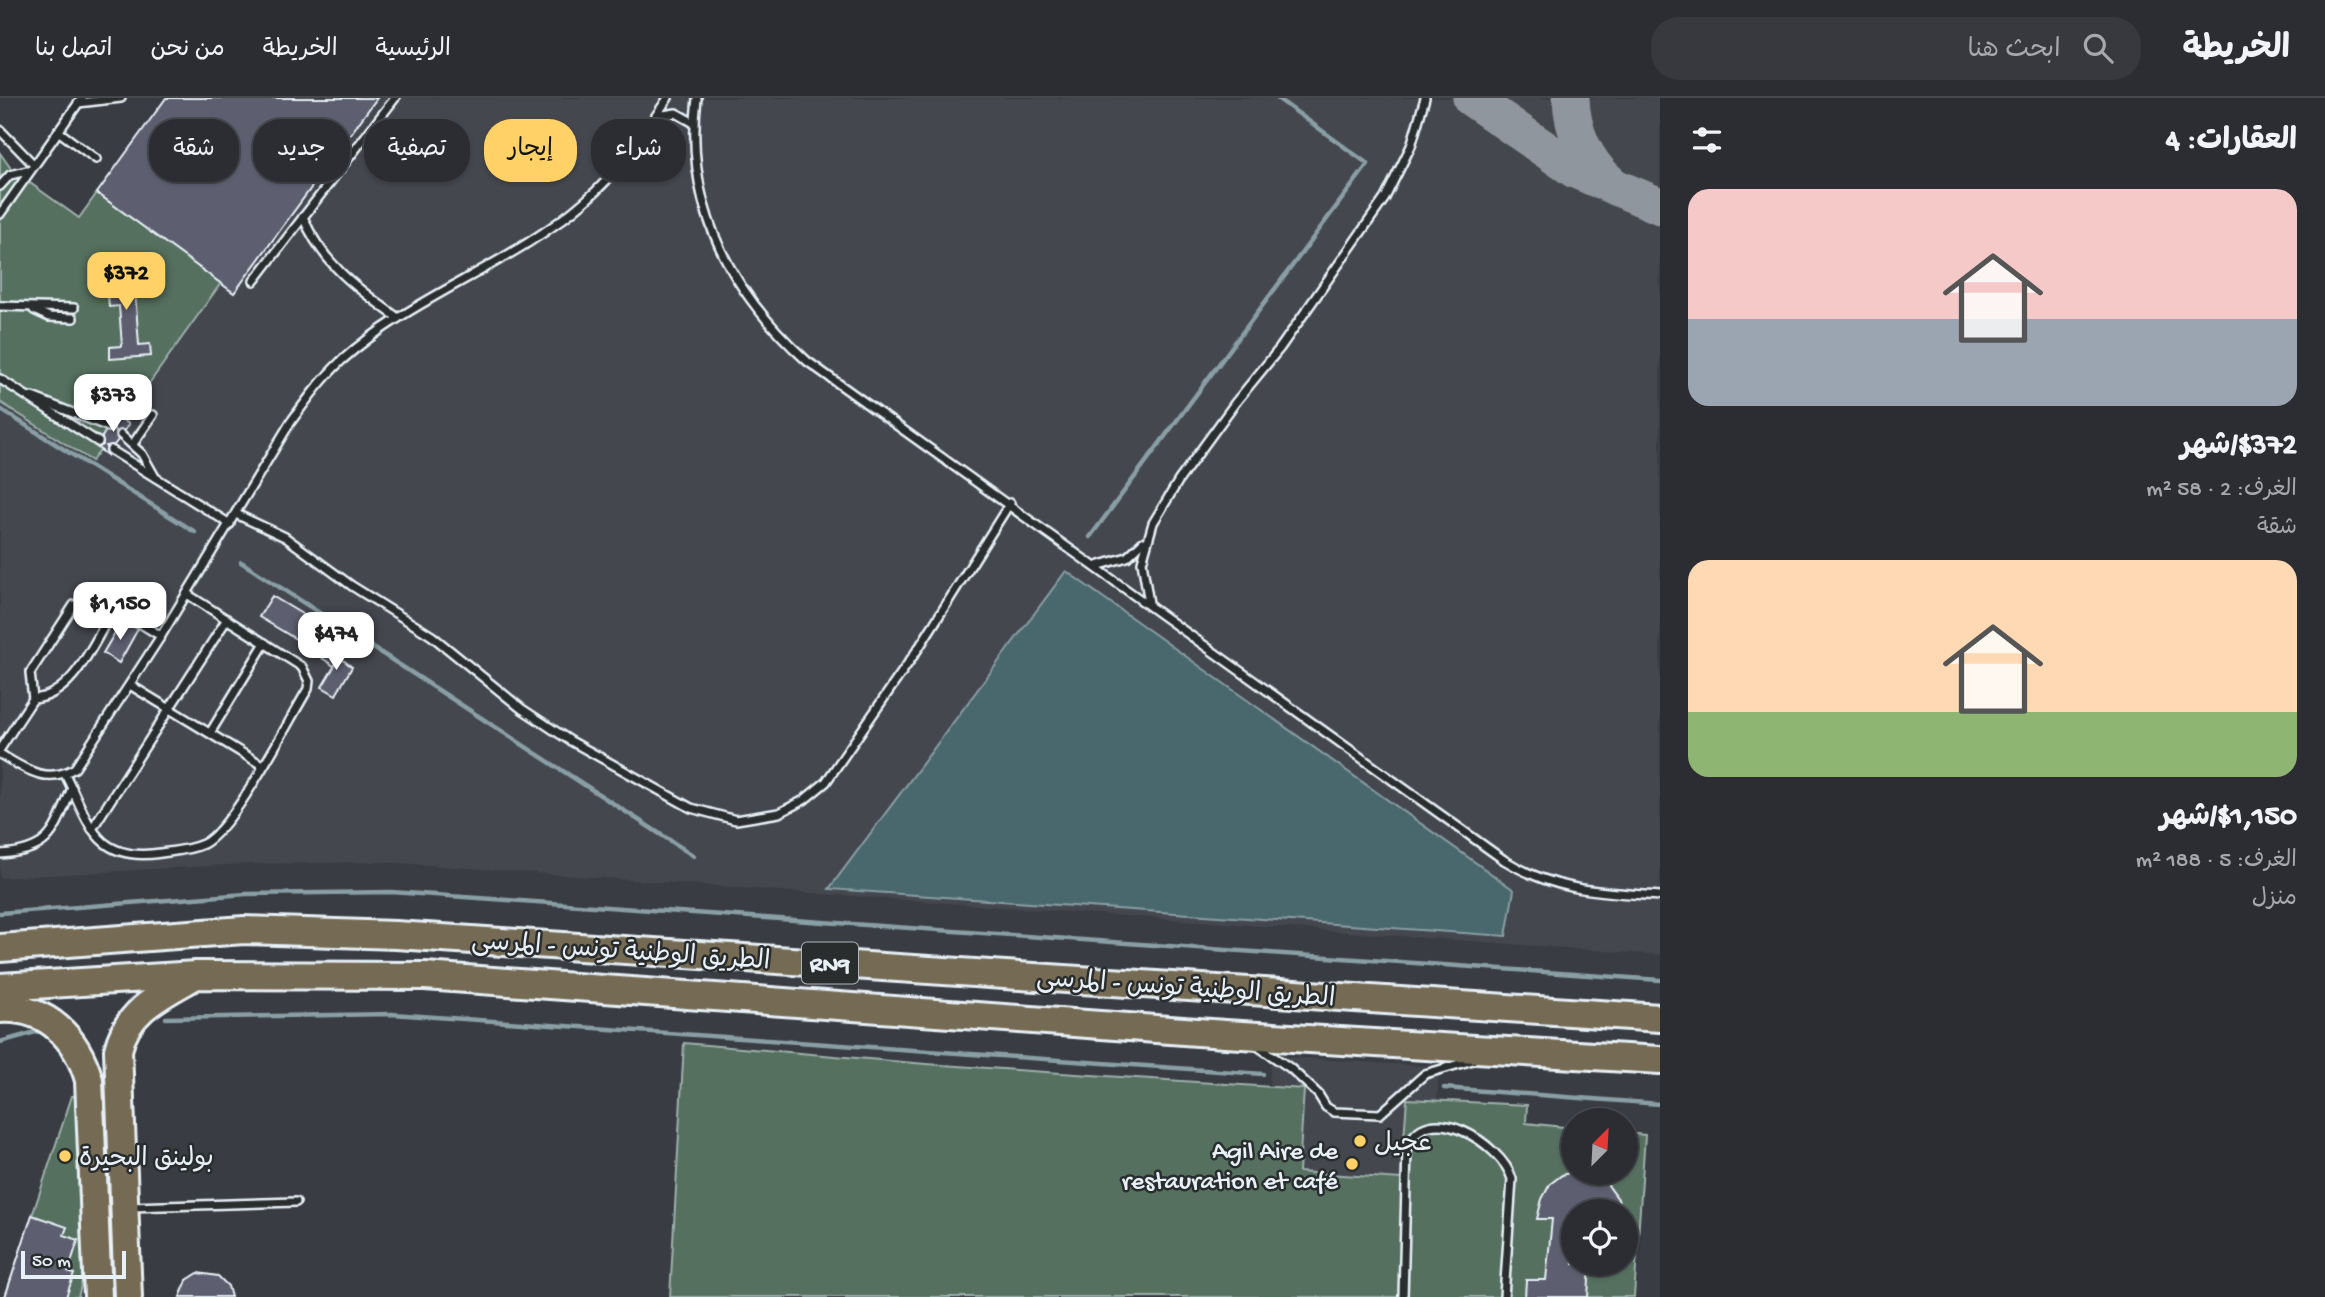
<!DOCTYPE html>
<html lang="ar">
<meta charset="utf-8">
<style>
body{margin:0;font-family:"Gochi Hand","Playpen Sans Arabic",sans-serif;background:#37393e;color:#f1f3f6;direction:rtl;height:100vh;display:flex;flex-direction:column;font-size:26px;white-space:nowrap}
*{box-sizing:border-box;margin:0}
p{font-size:23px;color:#a6a8ac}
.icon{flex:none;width:38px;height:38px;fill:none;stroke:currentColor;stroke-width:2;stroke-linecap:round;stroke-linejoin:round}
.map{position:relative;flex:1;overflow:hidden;direction:ltr}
.panel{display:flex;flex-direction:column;background:#2b2d32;width:665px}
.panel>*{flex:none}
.guide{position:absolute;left:21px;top:21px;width:665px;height:63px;direction:rtl;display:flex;gap:14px}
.needle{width:46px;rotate:24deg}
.controls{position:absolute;left:1561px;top:1010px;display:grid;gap:14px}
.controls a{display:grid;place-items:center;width:77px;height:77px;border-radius:50%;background:#2b2d32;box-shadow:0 2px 5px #0004,0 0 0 2px #47494d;font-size:35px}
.scale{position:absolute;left:21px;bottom:18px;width:105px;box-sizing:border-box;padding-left:7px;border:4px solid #e8f1f8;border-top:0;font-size:19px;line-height:24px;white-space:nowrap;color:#e8f1f8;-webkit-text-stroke:5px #2a2d2e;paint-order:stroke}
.price{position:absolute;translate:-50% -60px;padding:0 16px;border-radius:14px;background:#fff;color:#222;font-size:23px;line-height:46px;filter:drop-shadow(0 2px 4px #0008)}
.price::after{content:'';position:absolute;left:50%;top:42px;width:21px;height:16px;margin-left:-10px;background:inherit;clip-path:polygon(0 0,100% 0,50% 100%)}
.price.selected{background:#ffd166;color:#111}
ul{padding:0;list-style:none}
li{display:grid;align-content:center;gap:14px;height:371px;padding:0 28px}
li span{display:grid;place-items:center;height:217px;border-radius:21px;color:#555}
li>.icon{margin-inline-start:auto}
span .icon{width:126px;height:126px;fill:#fffc;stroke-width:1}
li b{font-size:30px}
h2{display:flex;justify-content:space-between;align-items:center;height:84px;padding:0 28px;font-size:30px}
.pill{padding:0 24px;border-radius:28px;background:#2b2d32;box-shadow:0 2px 5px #0004,0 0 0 2px #47494d;font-size:24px;line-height:63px}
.pill.selected{background:#ffd166;color:#111}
header{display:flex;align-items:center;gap:42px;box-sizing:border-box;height:98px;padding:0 35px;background:#2b2d32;border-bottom:2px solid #47494d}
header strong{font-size:33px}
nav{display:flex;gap:38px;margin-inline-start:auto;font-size:24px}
.search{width:490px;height:63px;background:#37393e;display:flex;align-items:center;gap:18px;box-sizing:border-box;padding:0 24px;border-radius:28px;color:#a6a8ac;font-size:26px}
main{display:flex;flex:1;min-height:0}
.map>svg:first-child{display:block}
.built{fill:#444650}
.green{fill:#55705f;stroke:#9eb0ac;stroke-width:2;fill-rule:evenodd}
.water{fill:#4a686d;stroke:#899fa5;stroke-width:2}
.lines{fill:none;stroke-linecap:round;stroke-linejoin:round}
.stream{stroke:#899fa5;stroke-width:4.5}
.taxiway{stroke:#90969d;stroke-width:37}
.building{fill:#5d5e6f;stroke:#e8f1f8;stroke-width:2}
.lane-casing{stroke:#e8f1f8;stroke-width:12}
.highway-casing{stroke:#e8f1f8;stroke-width:32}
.lane{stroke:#2a2d2e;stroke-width:7}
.highway{stroke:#756b52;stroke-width:26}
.poi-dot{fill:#ffd166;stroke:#2a2d2e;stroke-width:2.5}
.labels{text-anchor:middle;stroke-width:5;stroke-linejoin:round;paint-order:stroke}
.shield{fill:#2a2d2e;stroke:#afb6bb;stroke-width:2}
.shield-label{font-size:24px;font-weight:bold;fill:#e8f1f8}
.street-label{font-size:26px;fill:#e8f1f8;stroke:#2a2d2e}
.poi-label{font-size:26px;fill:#e8f1f8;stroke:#2a2d2e;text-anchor:start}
</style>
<header>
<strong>الخريطة</strong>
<div class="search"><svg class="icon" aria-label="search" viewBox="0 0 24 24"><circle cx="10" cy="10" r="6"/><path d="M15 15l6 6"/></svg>ابحث هنا</div>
<nav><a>الرئيسية</a><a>الخريطة</a><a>من نحن</a><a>اتصل بنا</a></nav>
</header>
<main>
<section class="panel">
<h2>العقارات: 4<svg class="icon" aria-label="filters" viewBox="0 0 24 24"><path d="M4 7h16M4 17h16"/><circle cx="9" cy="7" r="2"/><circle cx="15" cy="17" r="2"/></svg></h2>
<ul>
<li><span style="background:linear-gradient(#f6c9c9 60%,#9aa5b1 0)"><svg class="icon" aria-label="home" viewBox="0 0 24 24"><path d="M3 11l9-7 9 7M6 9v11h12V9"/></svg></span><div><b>$372/شهر</b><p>الغرف: 2 · 58 m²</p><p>شقة</p></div></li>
<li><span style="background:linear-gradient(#ffd9b3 70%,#8fb573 0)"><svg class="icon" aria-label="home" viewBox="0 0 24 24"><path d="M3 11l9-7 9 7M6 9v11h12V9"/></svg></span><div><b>$1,150/شهر</b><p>الغرف: 5 · 188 m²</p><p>منزل</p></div></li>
</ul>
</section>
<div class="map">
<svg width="1660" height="1199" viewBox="0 0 1660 1199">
<rect width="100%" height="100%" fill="#393c42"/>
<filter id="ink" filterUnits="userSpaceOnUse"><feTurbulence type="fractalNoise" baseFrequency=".0143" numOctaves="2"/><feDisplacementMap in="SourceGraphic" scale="14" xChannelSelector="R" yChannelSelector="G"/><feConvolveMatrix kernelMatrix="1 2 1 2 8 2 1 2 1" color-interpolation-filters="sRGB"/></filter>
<g filter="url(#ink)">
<!-- built -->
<g class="built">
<path d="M377 0H1660V857L384 764 244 766 0 780V304L91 363 221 185Z"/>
<path d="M1271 958 1439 969 1437 1003 1407 1001 1402 1081 1299 1074 1304 991 1269 989Z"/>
</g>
<!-- green -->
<g class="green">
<path d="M0 55 12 72 79 120 97 95 221 185 123 322 117 318 95 348 100 352 92 363 0 304Z"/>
<path d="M684 945 926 966 1304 991 1299 1074 1401 1081 1407 1001 1527 1007 1526 1025 1573 1030V1074H1626V1035L1645 1037 1634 1199H670ZM1573 1113H1626V1166H1573Z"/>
<path d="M72 998H75L82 1138V1184L78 1199H5Z"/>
</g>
<!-- water -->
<path class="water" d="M1066 473 1514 792 1506 838 829 791Z"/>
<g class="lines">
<!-- stream -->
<g class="stream">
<path d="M0 311 195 434"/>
<path d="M1090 439 1368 66 1277 0"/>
<path d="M241 464 694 758"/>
<path d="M0 815 246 796 391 794 1660 882"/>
<path d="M166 920 392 916 1263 976"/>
<path d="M0 944 43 932"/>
<path d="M1444 990 1660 1006"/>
</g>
<!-- taxiway -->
<g class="taxiway">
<path d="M1471 0 1575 72 1660 108"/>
<path d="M1571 0C1572 32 1585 64 1610 85"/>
</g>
</g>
<!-- building -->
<g class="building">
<path d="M166 0H377L234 195 97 95Z"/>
<path d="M144 169V181H134L139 247 150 246 151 258 110 261V249L122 248 119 208 109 209 106 172Z"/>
<path d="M117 318 129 326 125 332 116 333 118 342 114 347 106 348 107 357 98 350 103 347 102 339 105 334 114 332 113 324Z"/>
<path d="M272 498 332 534 319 555 259 519Z"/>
<path d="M127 525 138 531 119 565 103 555 116 533Z"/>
<path d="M328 550 352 569 336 597 322 589 338 562 334 568 322 560Z"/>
<path d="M1572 1074 1594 1076 1607 1086 1618 1101 1620 1113H1573V1166H1590L1588 1199H1525L1526 1182H1546L1552 1121H1537L1542 1101 1550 1086 1562 1077Z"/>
<path d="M32 1117 67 1129 64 1137 78 1142 68 1174 74 1176 66 1199H5Z"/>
<path d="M198 1175 218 1178 228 1188 231 1199H180L187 1182Z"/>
</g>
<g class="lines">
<defs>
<g id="lane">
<path d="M697 0C684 107 729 193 807 263L1504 762C1556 794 1601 794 1660 798"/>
<path d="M78 5 121 0"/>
<path d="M657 18 676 15 694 25"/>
<path d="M0 32 33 66"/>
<path d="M58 33 96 61"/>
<path d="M0 88 10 77 27 73"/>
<path d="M0 116 82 0"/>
<path d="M303 119C323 167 358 191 398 220"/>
<path d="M254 183 395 0"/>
<path d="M0 208 74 210"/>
<path d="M34 212 49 219 73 220"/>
<path d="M0 281 98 344"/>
<path d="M32 299 109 329"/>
<path d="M121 337 142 356 155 379"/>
<path d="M133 346 153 317"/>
<path d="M111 352 230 426"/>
<path d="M236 416 285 439 352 488 432 538 522 611 569 642 691 710 736 722 779 715 804 702 826 684 920 548 1010 405"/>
<path d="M1097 468 1127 459 1143 444"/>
<path d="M1149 505 1142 464 1153 425 1179 382 1235 305 1280 250 1385 100 1411 48 1425 0"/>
<path d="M130 587 262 667"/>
<path d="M33 601 30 575 74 507C102 495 137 525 161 538"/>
<path d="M33 601C74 598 94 543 113 512"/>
<path d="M210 635 265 545"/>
<path d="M0 651 33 601"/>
<path d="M0 656C25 671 46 687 75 670L161 538 290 325C306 303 321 282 341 263 414 197 512 167 585 103 619 74 643 37 668 0"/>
<path d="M65 676C90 726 95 765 161 755 175 753 190 752 203 746 234 731 287 625 308 591L309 583 302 569 187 496"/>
<path d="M92 731 227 521"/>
<path d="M0 756C52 753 54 733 72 690"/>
<path d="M1256 947 1290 970 1318 996 1326 1009 1334 1014 1380 1016 1425 976 1473 962"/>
<path d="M130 1109 296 1104"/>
<path d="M1403 1199 1407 1051C1424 997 1502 1046 1512 1081L1504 1199"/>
</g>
<g id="highway">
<path d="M0 850 244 832 396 837 1660 920"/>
<path d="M0 889 196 877 425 878 1225 936 1660 962"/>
<path d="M0 911C47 908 77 940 89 982L98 1199"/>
<path d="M128 1199 118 952C127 913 159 898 191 880"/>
</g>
</defs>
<!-- lane casing -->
<use href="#lane" class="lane-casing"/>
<!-- highway casing -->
<use href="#highway" class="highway-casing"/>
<!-- lane -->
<use href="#lane" class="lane"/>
<!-- highway -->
<use href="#highway" class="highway"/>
</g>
</g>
<!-- markers -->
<g class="poi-dot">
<circle cx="1360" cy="1043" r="7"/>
<circle cx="65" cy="1058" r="7"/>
<circle cx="1352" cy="1066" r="7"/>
</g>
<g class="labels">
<!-- shield labels -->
<rect class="shield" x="802" y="844.5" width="56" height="41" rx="5"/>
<g class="shield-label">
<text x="830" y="873">RN9</text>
</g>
<!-- street labels -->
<g class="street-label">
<text transform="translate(621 851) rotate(4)" y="9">الطريق الوطنية تونس - المرسى</text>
<text transform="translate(1186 888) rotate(4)" y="9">الطريق الوطنية تونس - المرسى</text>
</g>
<!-- poi labels -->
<g class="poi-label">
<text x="1374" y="1052">عجيل</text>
<text x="1338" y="1060" text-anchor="end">Agil Aire de<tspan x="1338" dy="30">restauration et café</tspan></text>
<text x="79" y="1067">بولينق البحيرة</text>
</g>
</g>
</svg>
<div class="controls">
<a><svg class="needle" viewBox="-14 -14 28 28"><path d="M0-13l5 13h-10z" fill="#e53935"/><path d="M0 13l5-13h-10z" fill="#a6a8ac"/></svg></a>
<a><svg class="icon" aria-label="locate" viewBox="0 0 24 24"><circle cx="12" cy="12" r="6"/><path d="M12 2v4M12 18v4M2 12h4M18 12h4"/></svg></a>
</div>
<div class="scale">50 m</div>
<b class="price selected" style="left:126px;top:214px">$372</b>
<b class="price" style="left:113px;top:336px">$373</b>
<b class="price" style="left:120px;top:544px">$1,150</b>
<b class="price" style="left:336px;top:574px">$474</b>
<div class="guide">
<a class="pill">شراء</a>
<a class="pill selected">إيجار</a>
<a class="pill">تصفية</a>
<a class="pill">جديد</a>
<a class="pill">شقة</a>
</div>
</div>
</main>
